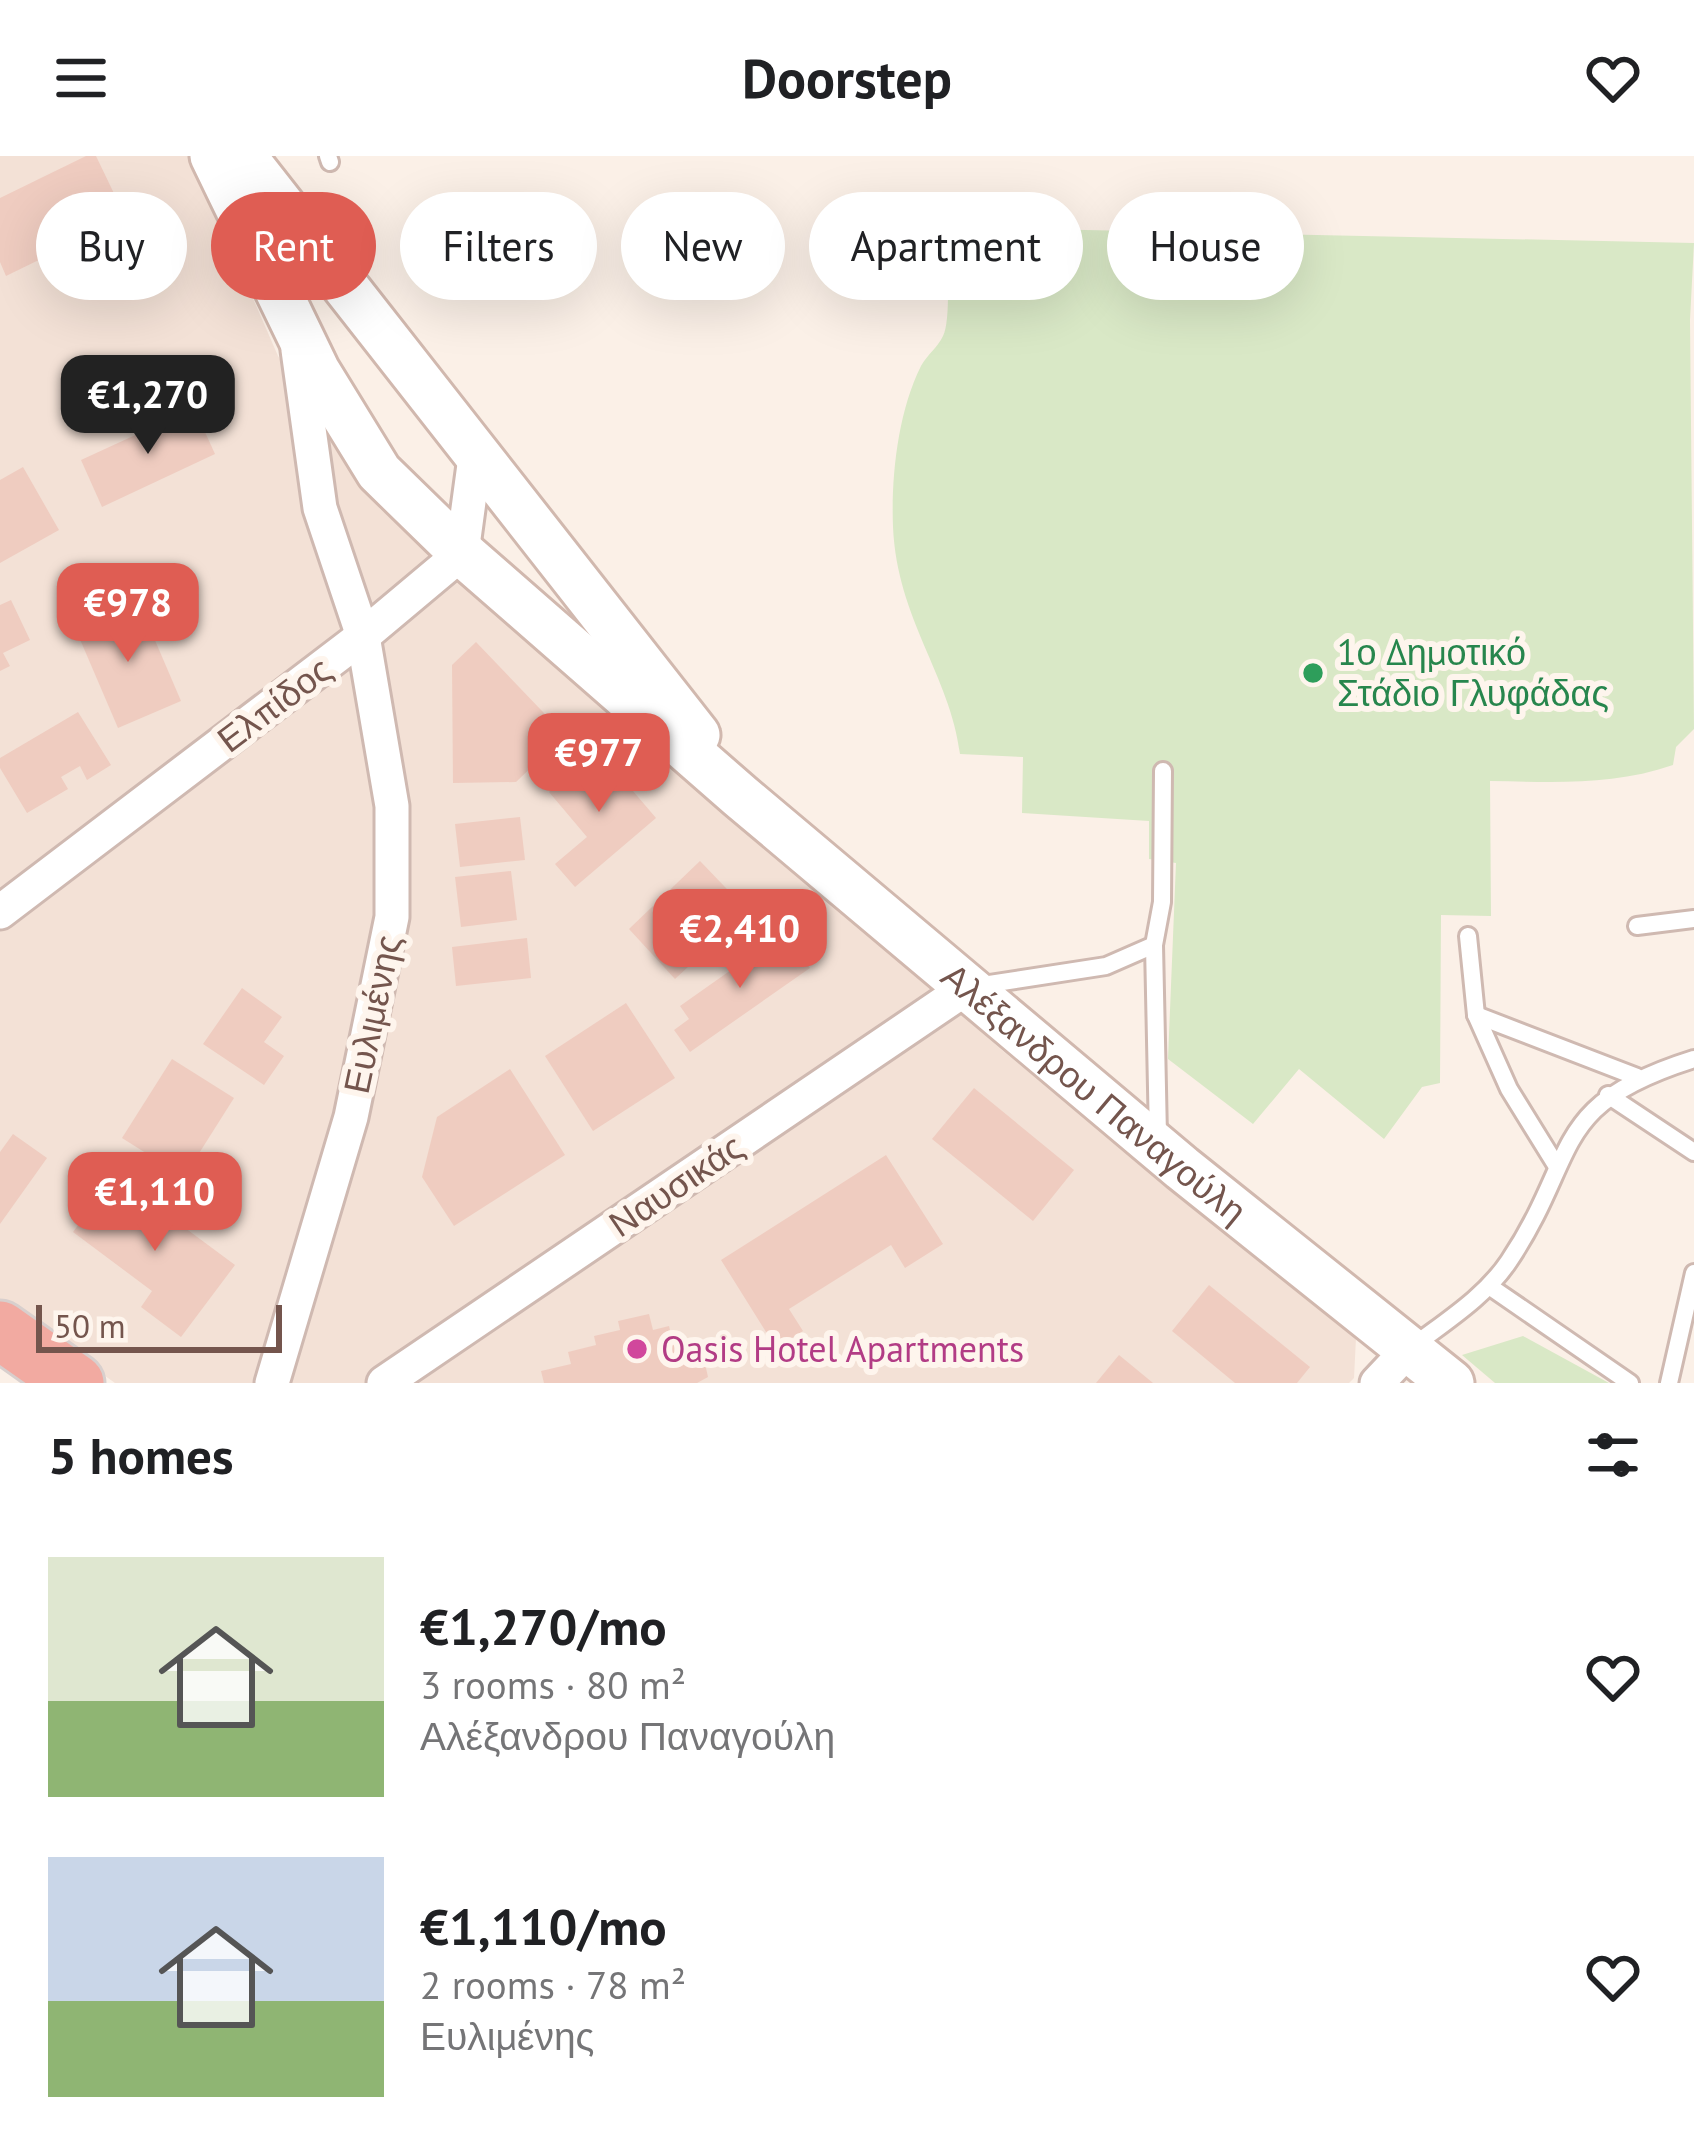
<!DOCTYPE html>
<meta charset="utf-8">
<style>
body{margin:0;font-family:"PT Sans",sans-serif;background:#f6f6f6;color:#202124;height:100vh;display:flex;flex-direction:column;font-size:45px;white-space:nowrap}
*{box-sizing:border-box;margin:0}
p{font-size:39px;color:#757577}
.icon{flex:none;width:66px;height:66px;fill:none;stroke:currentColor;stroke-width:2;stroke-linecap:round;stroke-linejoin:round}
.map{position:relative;height:1227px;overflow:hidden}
.drawer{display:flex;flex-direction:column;background:#fff;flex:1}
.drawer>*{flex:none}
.top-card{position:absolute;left:36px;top:36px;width:1623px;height:108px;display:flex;gap:24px}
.scale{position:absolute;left:36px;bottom:30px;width:246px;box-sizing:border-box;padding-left:12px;border:6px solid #74554d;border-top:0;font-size:33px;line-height:42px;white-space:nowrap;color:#74554d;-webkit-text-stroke:9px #fef5ed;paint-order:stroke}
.price{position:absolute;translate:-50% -102px;padding:0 27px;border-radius:24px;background:#df5d53;color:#fff;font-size:39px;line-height:78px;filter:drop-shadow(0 3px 6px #0008)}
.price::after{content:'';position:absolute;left:50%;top:72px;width:36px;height:27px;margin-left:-18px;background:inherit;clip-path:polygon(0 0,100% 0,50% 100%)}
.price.on{background:#222;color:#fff}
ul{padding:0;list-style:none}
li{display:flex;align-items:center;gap:36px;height:300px;padding:0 48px}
li span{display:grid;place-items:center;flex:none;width:336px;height:240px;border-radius:0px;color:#555}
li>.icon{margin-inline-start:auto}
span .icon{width:144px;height:144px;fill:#fffc;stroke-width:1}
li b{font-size:51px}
h2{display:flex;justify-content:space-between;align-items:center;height:144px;padding:0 48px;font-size:51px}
.tag{padding:0 42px;border-radius:54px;background:#fff;box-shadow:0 12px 48px #0002;font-size:42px;line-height:108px}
.tag.on{background:#df5d53;color:#fff}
header{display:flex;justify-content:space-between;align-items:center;height:156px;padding:0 48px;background:#fff;font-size:54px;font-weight:700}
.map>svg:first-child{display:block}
.residential{fill:#f3e1d6}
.green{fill:#d9e8c6}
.building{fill:#efccc0}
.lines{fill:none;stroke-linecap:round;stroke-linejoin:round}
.lane-casing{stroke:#cfb9b1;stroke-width:22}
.street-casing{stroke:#cfb9b1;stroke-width:39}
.secondary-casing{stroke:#d1b8ae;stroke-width:51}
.highway-casing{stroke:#d8cfcd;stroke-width:63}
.lane{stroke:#fff;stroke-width:16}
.street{stroke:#fff;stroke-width:33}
.secondary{stroke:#fff;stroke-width:45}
.highway{stroke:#f2aaa1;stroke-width:57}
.leisure-dot{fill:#2e9e5b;stroke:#fef5ed;stroke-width:4.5}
.hotel-dot{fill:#d1479c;stroke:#fef5ed;stroke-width:4.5}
.labels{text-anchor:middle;stroke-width:12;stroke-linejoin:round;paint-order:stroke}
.leisure-label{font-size:36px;fill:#27864d;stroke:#fef5ed;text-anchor:start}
.street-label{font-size:36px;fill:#74554d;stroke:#fef5ed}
.hotel-label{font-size:36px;fill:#b23c85;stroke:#fef5ed;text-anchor:start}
</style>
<header><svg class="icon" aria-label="menu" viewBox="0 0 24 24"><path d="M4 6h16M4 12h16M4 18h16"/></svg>Doorstep<svg class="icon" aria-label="heart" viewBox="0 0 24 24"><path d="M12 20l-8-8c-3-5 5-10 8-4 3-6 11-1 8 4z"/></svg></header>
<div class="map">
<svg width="1694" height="1227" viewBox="0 0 1694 1227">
<rect width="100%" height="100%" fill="#fbf0e7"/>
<!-- residential -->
<path class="residential" d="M0 0H191L278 200 380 353 1003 895 1356 1182 1354 1222 1349 1227H115L0 1145Z"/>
<!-- green -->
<g class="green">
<path d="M947 71 1694 87 1690 164 1694 573 1676 591 1673 609C1612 630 1554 626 1490 625L1491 760 1441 759 1440 927 1422 931 1384 983 1299 913 1253 968 1168 903 1176 707 1149 703V665L1022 657 1023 601 960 598C950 519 897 463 893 371 891 320 898 256 921 210 927 199 938 191 943 180 952 163 946 94 947 71Z"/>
<path d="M1523 1180 1609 1227H1495L1462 1199Z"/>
</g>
<!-- building -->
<g class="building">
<path d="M86 0H96L121 52 83 70 88 80 6 120 0 106V42Z"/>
<path d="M194 252 215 298 102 351 81 304Z"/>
<path d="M23 311 59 374 0 407V324Z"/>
<path d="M11 444 30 484 3 497 10 510 0 515V449Z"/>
<path d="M139 447 181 545 118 572 76 474Z"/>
<path d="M476 486 565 579 516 626 453 627 452 509Z"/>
<path d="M78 556 111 609 87 624 80 610 61 621 68 633 27 657 0 612V602Z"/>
<path d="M598 594 656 662 575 731 555 708 587 681 549 636Z"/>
<path d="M520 661 525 704 460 711 455 668Z"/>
<path d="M700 705 748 755 675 823 629 773Z"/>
<path d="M511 715 517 764 461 771 455 721Z"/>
<path d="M785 776 810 812 690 896 674 874 689 863 680 850Z"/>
<path d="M527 782 531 822 456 830 452 791Z"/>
<path d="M242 832 282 861 264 886 284 900 264 929 203 888Z"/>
<path d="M626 847 675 922 593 975 545 900Z"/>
<path d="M172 903 234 942 184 1021 122 982Z"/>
<path d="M510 913 565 999 454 1070 422 1021 437 961Z"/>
<path d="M974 932 1074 1014 1033 1065 932 983Z"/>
<path d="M13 978 47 1002 0 1068V996Z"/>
<path d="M886 999 943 1088 905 1112 891 1089 789 1153 803 1175 776 1192 721 1104Z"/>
<path d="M115 1020 235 1109 181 1181 141 1151 152 1135 73 1076Z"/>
<path d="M1209 1129 1310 1211 1297 1227H1235L1172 1175Z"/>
<path d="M649 1158 653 1174 669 1170 673 1187 690 1183 695 1205 704 1203 708 1221 697 1227H544L541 1215 571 1208 568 1196 596 1189 594 1180 620 1174 618 1165Z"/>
<path d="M1119 1199 1153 1227H1096Z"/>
</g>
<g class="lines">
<defs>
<g id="lane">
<path d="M328 0 330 6"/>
<path d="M1637 770 1694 763"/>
<path d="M1468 780 1476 859 1509 933 1556 1009"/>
<path d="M1154 789 1158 980"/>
<path d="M976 830 1106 810 1154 789 1162 746 1163 615"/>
<path d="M1476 859 1637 921"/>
<path d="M1608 939 1694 996"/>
<path d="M1489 1130 1630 1227"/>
<path d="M1412 1191C1446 1165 1485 1141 1509 1105 1581 997 1547 949 1694 903"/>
<path d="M1669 1227 1694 1117"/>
</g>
<g id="street">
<path d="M0 756 363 480 462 397 476 294"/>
<path d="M272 1227 351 961 392 761V650L363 480 320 352 298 194"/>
<path d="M384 1227 968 831"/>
<path d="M1377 1227 1410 1192"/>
</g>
<g id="secondary">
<path id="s1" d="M213 0 317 215 379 316 462 397 740 640 1182 1012 1451 1227"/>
<path d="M243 0 697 579"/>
</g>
<path id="highway" d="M0 1174 75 1227"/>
</defs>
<!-- lane casing -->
<use href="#lane" class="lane-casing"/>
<!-- street casing -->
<use href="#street" class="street-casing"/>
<!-- secondary casing -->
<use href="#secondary" class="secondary-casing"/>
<!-- highway casing -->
<use href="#highway" class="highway-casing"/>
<!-- lane -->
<use href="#lane" class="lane"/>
<!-- street -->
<use href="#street" class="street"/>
<!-- secondary -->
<use href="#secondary" class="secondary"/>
<!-- highway -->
<use href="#highway" class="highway"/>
</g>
<!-- markers -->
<circle class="leisure-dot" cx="1313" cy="517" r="12"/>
<circle class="hotel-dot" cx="637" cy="1193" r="12"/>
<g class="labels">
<!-- leisure labels -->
<g class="leisure-label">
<text x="1337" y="509">1ο Δημοτικό<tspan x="1337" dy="41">Στάδιο Γλυφάδας</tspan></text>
</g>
<!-- street labels -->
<g class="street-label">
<text transform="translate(274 548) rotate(-37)" y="13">Ελπίδος</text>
<text transform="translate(372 858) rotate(-78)" y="13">Ευλιμένης</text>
<text dy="13" stroke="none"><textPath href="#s1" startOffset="1305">Αλέξανδρου Παναγούλη</textPath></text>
<text transform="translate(676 1029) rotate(-34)" y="13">Ναυσικάς</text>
</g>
<!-- hotel labels -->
<g class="hotel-label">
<text x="661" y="1206">Oasis Hotel Apartments</text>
</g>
</g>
</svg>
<div class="scale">50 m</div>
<b class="price on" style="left:148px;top:301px">€1,270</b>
<b class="price" style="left:128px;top:509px">€978</b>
<b class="price" style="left:599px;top:659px">€977</b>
<b class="price" style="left:740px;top:835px">€2,410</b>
<b class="price" style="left:155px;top:1098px">€1,110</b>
<div class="top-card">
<a class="tag">Buy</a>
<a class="tag on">Rent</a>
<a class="tag">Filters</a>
<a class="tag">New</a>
<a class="tag">Apartment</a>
<a class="tag">House</a>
</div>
</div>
<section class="drawer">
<h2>5 homes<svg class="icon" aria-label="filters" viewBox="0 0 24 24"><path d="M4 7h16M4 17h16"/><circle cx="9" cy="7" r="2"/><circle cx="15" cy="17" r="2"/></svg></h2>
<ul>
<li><span style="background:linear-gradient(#dfe7d0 60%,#8fb573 0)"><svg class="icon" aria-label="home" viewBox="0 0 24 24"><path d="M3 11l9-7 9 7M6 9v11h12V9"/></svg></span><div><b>€1,270/mo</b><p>3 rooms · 80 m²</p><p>Αλέξανδρου Παναγούλη</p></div><svg class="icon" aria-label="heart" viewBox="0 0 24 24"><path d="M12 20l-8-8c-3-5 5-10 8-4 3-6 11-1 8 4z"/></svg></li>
<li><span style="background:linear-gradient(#c9d6e8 60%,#8fb573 0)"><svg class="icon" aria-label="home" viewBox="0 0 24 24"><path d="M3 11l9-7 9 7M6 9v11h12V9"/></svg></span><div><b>€1,110/mo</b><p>2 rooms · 78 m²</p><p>Ευλιμένης</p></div><svg class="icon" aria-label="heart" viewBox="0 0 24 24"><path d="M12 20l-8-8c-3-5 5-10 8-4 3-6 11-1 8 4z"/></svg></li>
</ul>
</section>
